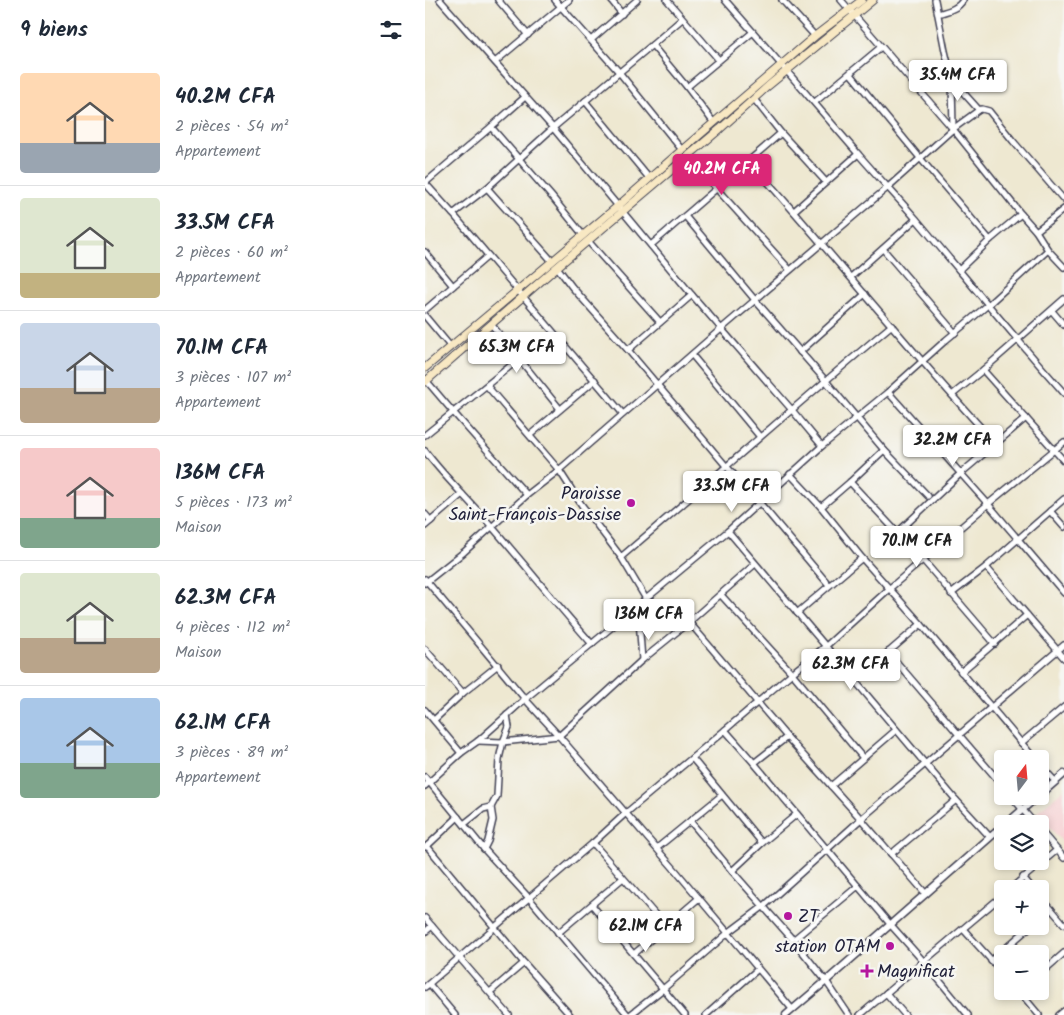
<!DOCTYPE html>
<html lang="fr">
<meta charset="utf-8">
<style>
body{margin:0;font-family:Kalam,sans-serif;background:#f2f2f3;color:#1f2937;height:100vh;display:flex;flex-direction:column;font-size:19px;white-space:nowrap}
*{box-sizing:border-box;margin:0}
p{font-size:16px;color:#747a83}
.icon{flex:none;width:28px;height:28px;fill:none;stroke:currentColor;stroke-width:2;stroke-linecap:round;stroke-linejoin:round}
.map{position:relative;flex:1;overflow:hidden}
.details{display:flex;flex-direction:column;background:#fff;width:425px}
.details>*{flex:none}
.needle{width:32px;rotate:16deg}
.fabs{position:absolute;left:569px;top:750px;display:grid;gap:10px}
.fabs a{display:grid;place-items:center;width:55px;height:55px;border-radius:5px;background:#fff;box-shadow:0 2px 8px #0003;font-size:25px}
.price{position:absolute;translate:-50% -42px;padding:0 11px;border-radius:5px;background:#fff;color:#222;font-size:16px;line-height:32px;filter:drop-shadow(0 1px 2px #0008)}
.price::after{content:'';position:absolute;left:50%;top:30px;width:15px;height:11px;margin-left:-8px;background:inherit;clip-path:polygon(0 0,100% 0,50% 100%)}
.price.active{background:#db2777;color:#fff}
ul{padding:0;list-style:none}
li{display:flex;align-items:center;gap:15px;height:125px;padding:0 20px}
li+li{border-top:1px solid #e0e1e3}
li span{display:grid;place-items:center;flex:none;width:140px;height:100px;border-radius:5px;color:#555}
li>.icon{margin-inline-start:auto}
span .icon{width:60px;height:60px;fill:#fffc;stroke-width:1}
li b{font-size:21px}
h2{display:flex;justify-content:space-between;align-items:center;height:60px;padding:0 20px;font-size:21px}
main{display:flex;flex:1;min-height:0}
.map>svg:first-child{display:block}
.built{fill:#f7cfd2}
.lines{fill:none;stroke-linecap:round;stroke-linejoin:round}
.minor-casing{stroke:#414052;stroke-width:8}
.tertiary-casing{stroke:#414052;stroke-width:9}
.secondary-casing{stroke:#414052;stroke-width:9}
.minor{stroke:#fff;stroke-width:5}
.tertiary{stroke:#fff;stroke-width:6}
.secondary{stroke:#f8e8c3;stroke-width:7}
.poi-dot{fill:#b5179e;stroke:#f6f6f2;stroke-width:2}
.labels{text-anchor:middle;stroke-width:5;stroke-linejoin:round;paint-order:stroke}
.poi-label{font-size:18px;fill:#22223b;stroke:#f6f6f2;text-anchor:end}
</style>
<main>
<section class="details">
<h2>9 biens<svg class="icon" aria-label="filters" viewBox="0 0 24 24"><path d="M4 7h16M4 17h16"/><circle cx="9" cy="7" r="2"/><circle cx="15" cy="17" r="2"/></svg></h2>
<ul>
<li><span style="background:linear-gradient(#ffd9b3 70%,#9aa5b1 0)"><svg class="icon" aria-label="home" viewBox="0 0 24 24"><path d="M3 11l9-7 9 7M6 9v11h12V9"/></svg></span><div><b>40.2M CFA</b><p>2 pièces · 54 m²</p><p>Appartement</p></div></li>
<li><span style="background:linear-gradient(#dfe7d0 75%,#c2b280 0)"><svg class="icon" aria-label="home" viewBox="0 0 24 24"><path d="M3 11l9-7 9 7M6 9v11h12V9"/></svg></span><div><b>33.5M CFA</b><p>2 pièces · 60 m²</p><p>Appartement</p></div></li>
<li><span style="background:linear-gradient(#c9d6e8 65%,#b9a48a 0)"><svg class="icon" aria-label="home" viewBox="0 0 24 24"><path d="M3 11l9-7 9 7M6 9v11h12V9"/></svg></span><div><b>70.1M CFA</b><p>3 pièces · 107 m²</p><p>Appartement</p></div></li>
<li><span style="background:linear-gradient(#f6c9c9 70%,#7fa58c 0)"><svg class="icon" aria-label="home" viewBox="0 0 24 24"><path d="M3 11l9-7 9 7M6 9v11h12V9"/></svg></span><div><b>136M CFA</b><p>5 pièces · 173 m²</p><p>Maison</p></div></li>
<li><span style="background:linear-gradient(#dfe7d0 65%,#b9a48a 0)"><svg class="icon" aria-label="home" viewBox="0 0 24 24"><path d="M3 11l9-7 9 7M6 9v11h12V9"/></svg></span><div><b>62.3M CFA</b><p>4 pièces · 112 m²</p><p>Maison</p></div></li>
<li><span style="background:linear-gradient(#a9c7e8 65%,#7fa58c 0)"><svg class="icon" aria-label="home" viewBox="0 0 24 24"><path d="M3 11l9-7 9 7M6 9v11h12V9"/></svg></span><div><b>62.1M CFA</b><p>3 pièces · 89 m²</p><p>Appartement</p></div></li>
</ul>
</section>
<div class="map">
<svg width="639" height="1015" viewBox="0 0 639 1015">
<rect width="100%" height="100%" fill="#f6f6f2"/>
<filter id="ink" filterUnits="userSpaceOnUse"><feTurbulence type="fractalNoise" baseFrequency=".02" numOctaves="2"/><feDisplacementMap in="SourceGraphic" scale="10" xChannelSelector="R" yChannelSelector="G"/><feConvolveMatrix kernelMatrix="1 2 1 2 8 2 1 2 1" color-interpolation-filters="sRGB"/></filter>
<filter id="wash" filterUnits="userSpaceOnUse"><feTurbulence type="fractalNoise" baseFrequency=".0096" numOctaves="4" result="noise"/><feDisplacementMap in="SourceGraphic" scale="20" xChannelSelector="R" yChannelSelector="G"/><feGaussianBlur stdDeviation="1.12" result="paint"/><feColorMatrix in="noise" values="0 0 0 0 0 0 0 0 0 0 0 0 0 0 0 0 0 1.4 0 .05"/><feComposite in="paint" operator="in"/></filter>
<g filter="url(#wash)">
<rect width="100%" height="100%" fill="#eee8d1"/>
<!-- built -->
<path class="built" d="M639 789V844L612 812Z"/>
</g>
<g filter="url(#ink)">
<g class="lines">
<defs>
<g id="minor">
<path d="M15 0 128 128 267 295 367 410 397 446"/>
<path d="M73 0 103 35"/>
<path d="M130 0 194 72 257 150"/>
<path d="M186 0 197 14"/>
<path d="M242 0 294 60"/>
<path d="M300 0C345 51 389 103 434 155 453 177 473 198 492 220 541 278 589 337 639 393"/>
<path d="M357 0 390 36"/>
<path d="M416 0 528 129 596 214 611 231 623 250 639 267"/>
<path d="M510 0 520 51 527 80 528 129"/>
<path d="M513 14C522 11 533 9 538 0"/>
<path d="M166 40 212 0"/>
<path d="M227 45 262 87 289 123"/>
<path d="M70 62 144 0"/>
<path d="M425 73 495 158 565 240"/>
<path d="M527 80 554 110"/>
<path d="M262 87 328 32"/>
<path d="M329 99 356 133 401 182"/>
<path d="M160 101 224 178"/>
<path d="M390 102 456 47"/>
<path d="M66 127 128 198 158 235"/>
<path d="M263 157 365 270"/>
<path d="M324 161C408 254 486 352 571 444"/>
<path d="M0 183 28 214 198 414"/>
<path d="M0 183 66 127 100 97"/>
<path d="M62 188 127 261"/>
<path d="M369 211 433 154"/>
<path d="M28 214 62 188 128 128 227 45 257 19"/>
<path d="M260 216 330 300 400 380 459 450 503 496"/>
<path d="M611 231 639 209"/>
<path d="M163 241 235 322"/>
<path d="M226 245 356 133"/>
<path d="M458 249 530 333"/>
<path d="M0 252 28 286 63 256"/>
<path d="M132 267 147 287 203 350 301 466 334 502 404 585"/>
<path d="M534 270 565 240 596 214"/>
<path d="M426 277 491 219"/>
<path d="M0 310 28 286"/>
<path d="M627 311 639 325"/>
<path d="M0 316 25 346"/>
<path d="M66 324 135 409"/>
<path d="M203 350 267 295"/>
<path d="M375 352 440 294"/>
<path d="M267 355 335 437"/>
<path d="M558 370 639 461"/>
<path d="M0 379 29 413 102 495"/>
<path d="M62 386 134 470 156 504 196 557"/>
<path d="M463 392 563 504 639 593"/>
<path d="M527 395 558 370 639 299"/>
<path d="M0 435 94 359"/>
<path d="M105 435 170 380"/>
<path d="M0 451C20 478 46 502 68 528 101 566 133 606 167 644"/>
<path d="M365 474 396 507 437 558 496 624 610 759"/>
<path d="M425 482 498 560 570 644"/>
<path d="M396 507 425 482 459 450"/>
<path d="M625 511 639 527"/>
<path d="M0 514 6 521"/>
<path d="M0 526 37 494"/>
<path d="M303 531 531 800 565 837"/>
<path d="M473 532 535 474 601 418"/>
<path d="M561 567 639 658"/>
<path d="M0 579 100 699 134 736 251 871 367 1009"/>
<path d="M0 583 39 552 102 495 134 470 296 329 462 188 528 129 554 110 557 109 564 111 588 141 639 200"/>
<path d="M526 594 561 567 639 499"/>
<path d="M296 595 367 673 438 758"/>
<path d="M221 599 196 557C287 480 375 401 467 325"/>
<path d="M213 606 217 660"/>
<path d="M372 613 437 558"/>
<path d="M264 622 362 737 436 819 501 894"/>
<path d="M0 649 38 693"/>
<path d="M463 652 578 786"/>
<path d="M536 672 602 615"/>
<path d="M430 681 496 624"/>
<path d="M0 710 36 753"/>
<path d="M9 720 38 693 73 665"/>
<path d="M300 730 329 763 465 924 499 962 543 1015"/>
<path d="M53 741 78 742 134 736 217 660 264 622 330 564"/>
<path d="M596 743 639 707"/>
<path d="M267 758 337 843"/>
<path d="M329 763 362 737"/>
<path d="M615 765 630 781"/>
<path d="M0 777 59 849 104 898 203 1015"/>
<path d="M0 786 36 753 53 741 100 699 303 531 397 446 463 392 521 340 564 304 623 250"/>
<path d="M406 786 471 730"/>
<path d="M586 796 610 824"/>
<path d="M66 807 72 796 74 759 78 742 84 727 82 715"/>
<path d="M265 821 307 871 368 940 401 981 424 1015"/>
<path d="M39 824 58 809 66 807 68 820 63 841 59 849"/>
<path d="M615 830 639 858"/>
<path d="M168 843 241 927"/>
<path d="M2 846 99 963 145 1015"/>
<path d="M1 847 33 817"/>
<path d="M232 848 297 795"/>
<path d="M466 854 531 800"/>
<path d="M307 871 337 843 372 814"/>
<path d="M598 877 608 889"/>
<path d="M585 889 632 850"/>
<path d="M615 896 639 924"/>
<path d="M167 905 260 1015"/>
<path d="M0 918 84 1015"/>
<path d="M615 919 626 909"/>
<path d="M538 929 578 973"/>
<path d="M0 932 7 926"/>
<path d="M133 933 198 878"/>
<path d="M368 940 433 886"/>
<path d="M209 954 274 898"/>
<path d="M566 961 606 926"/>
<path d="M615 974 639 953"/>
<path d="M4 984 30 1015"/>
<path d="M0 987 168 843 201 813 267 758 367 673 401 646 465 588 563 504 639 442"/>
<path d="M594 991 614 1015"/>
<path d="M65 992 99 963"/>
<path d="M461 993 480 1015"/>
<path d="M205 1015 238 989 303 933 339 906 436 819 639 645"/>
<path d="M281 1015 333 969"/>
<path d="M435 1015 578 895"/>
<path d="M634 1015 639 1011"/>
</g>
<g id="tertiary">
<path d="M615 795 639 774"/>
<path d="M581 824 613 796"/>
<path d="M361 1015 401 981 578 826"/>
</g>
<g id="secondary">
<path d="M0 368 193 206 257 150 390 36 437 0"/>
<path d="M0 382 132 267 295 129 343 86 448 0"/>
</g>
</defs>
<!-- minor casing -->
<use href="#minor" class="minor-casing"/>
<!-- tertiary casing -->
<use href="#tertiary" class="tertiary-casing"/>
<!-- secondary casing -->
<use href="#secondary" class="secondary-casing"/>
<!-- minor -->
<use href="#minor" class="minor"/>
<!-- tertiary -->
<use href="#tertiary" class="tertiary"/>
<!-- secondary -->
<use href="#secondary" class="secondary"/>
</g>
</g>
<!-- markers -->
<g class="poi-dot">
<circle cx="206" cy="503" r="5"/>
<circle cx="363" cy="916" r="5"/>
<circle cx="465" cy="946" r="5"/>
<path d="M439.5 963.5h5v5h5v5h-5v5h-5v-5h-5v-5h5z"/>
</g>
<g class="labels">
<!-- poi labels -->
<g class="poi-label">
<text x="196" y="499">Paroisse<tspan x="196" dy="21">Saint-François-Dassise</tspan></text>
<text x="373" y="922" text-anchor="start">ZT</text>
<text x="455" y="952">station OTAM</text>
<text x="452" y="977" text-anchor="start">Magnificat</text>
</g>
</g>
</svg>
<div class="fabs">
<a><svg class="needle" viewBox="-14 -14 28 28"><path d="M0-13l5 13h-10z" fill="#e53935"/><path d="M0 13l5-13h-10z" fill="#747a83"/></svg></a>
<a><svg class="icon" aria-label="layers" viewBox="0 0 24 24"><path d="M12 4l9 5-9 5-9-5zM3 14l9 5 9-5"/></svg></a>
<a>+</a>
<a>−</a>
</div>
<b class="price" style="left:533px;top:102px">35.4M CFA</b>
<b class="price active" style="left:297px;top:196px">40.2M CFA</b>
<b class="price" style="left:92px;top:374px">65.3M CFA</b>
<b class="price" style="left:528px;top:467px">32.2M CFA</b>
<b class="price" style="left:307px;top:513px">33.5M CFA</b>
<b class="price" style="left:492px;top:568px">70.1M CFA</b>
<b class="price" style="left:224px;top:641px">136M CFA</b>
<b class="price" style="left:426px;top:691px">62.3M CFA</b>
<b class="price" style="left:221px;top:953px">62.1M CFA</b>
</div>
</main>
